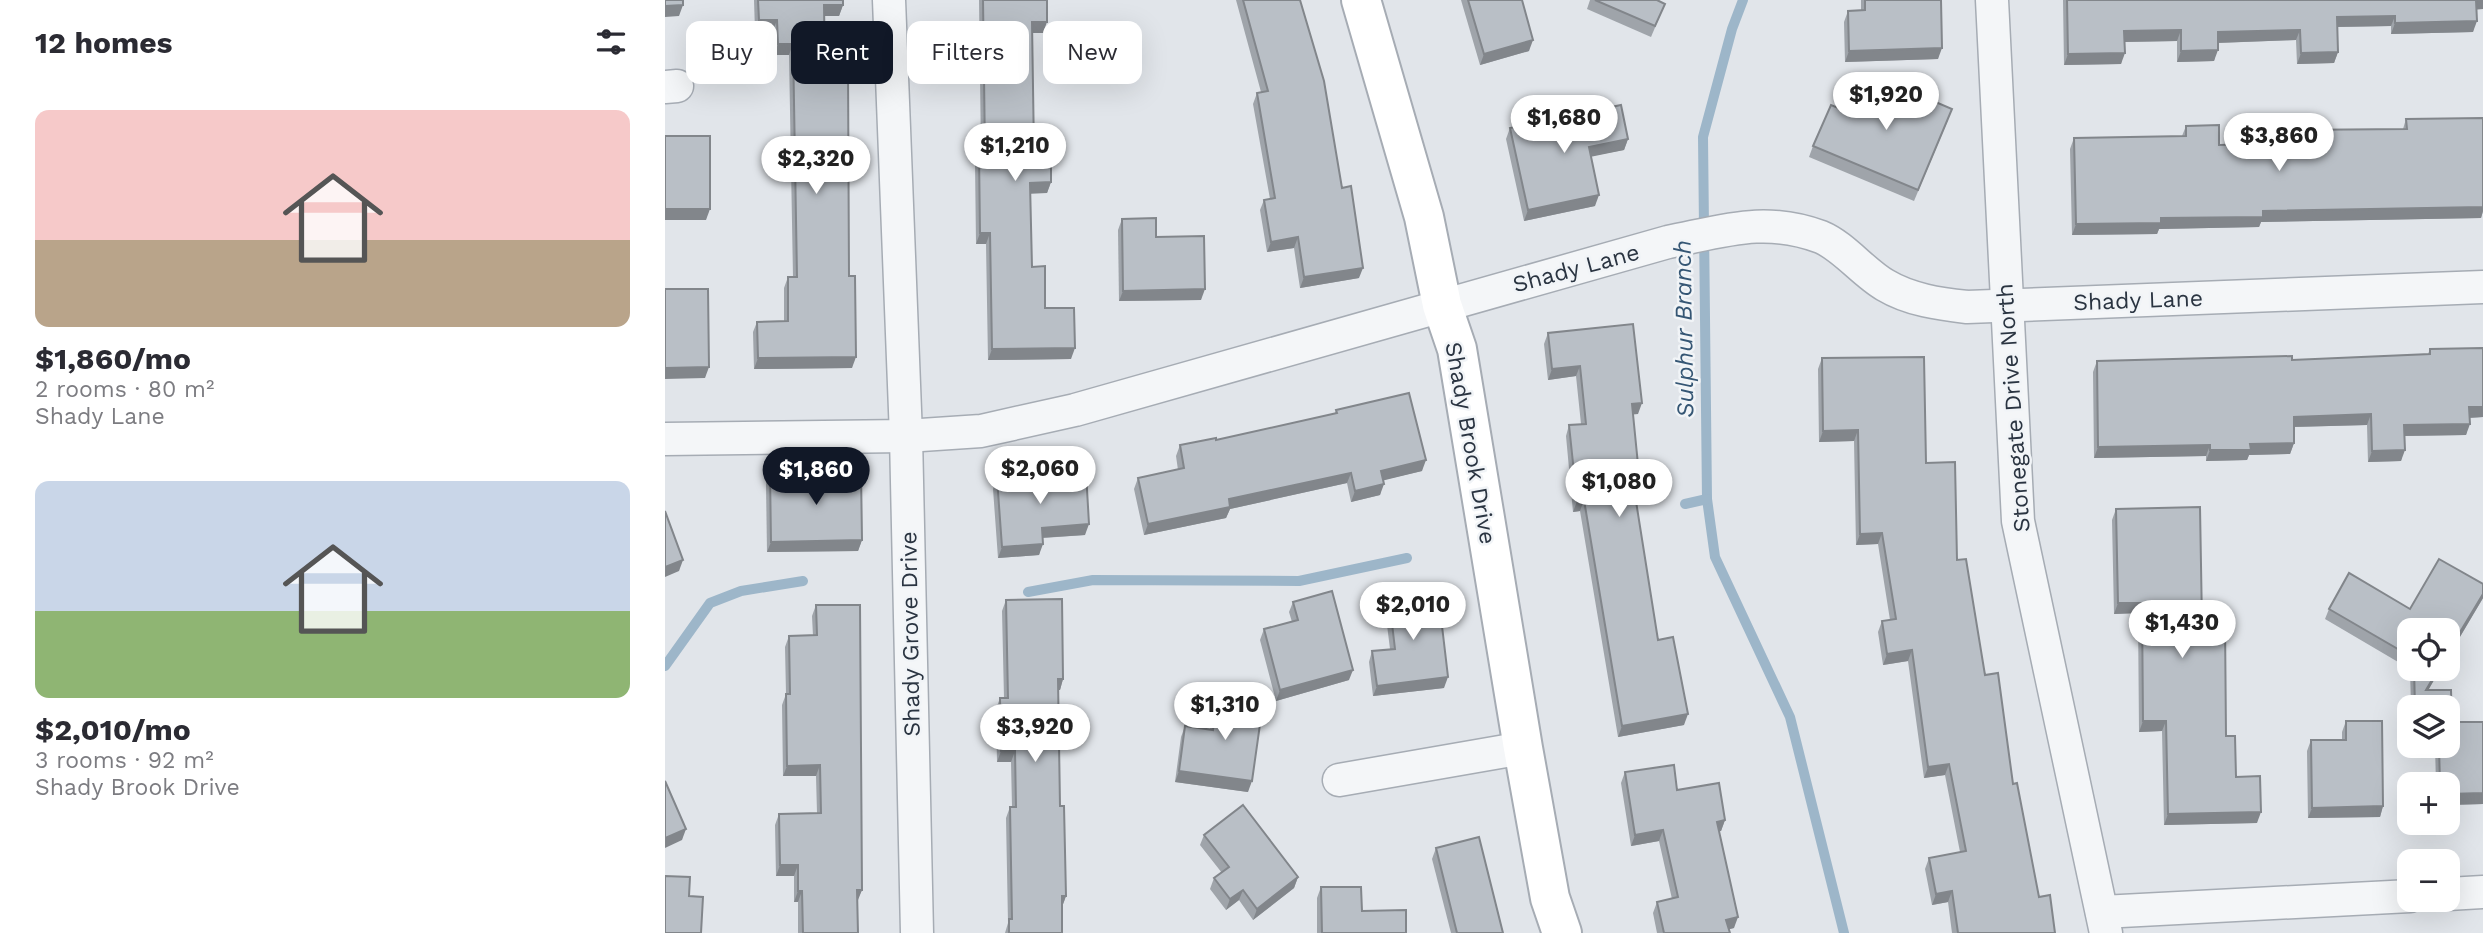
<!DOCTYPE html>
<meta charset="utf-8">
<style>
body{margin:0;font-family:"Work Sans",sans-serif;background:#f7f7f7;color:#2b2b33;height:100vh;display:flex;flex-direction:column;font-size:26px;white-space:nowrap}
*{box-sizing:border-box;margin:0}
p{font-size:23px;color:#7c7c81}
.icon{flex:none;width:38px;height:38px;fill:none;stroke:currentColor;stroke-width:2;stroke-linecap:round;stroke-linejoin:round}
.map{position:relative;flex:1;overflow:hidden}
.panel{display:flex;flex-direction:column;background:#fff;width:665px}
.panel>*{flex:none}
.banner{position:absolute;left:21px;top:21px;width:665px;height:63px;display:flex;gap:14px}
.fabs{position:absolute;left:1732px;top:618px;display:grid;gap:14px}
.fabs a{display:grid;place-items:center;width:63px;height:63px;border-radius:14px;background:#fff;box-shadow:0 7px 28px #0002;font-size:35px}
.price{position:absolute;translate:-50% -60px;padding:0 16px;border-radius:24px;background:#fff;color:#222;font-size:23px;line-height:46px;filter:drop-shadow(0 2px 4px #0008)}
.price::after{content:'';position:absolute;left:50%;top:42px;width:21px;height:16px;margin-left:-10px;background:inherit;clip-path:polygon(0 0,100% 0,50% 100%)}
.price.selected{background:#111827;color:#fff}
ul{padding:0;list-style:none}
li{display:grid;align-content:center;gap:14px;height:371px;padding:0 35px}
li span{display:grid;place-items:center;height:217px;border-radius:14px;color:#555}
li>.icon{margin-inline-start:auto}
span .icon{width:126px;height:126px;fill:#fffc;stroke-width:1}
li b{font-size:30px}
h2{display:flex;justify-content:space-between;align-items:center;height:84px;padding:0 35px;font-size:30px}
.pill{padding:0 24px;border-radius:14px;background:#fff;box-shadow:0 7px 28px #0002;font-size:24px;line-height:63px}
.pill.selected{background:#111827;color:#fff}
main{display:flex;flex:1;min-height:0}
.map>svg:first-child{display:block}
.lines{fill:none;stroke-linecap:round;stroke-linejoin:round}
.stream{stroke:#9db6c9;stroke-width:10}
.street-casing{stroke:#a6acb4;stroke-width:35}
.secondary-casing{stroke:#a6acb4;stroke-width:42}
.street{stroke:#f4f6f8;stroke-width:32}
.secondary{stroke:#fff;stroke-width:38}
.wall{fill:#9fa4aa}
.shaded-wall{fill:#82868b}
.building{fill:#b9bfc6;stroke:#82868b;stroke-width:2}
.labels{text-anchor:middle;stroke-width:5;stroke-linejoin:round;paint-order:stroke}
.street-label{font-size:23px;fill:#2a3441;stroke:#f1f4f7}
.water-label{font-size:24px;font-style:italic;fill:#355674;stroke:#f1f4f7}
</style>
<main>
<section class="panel">
<h2>12 homes<svg class="icon" aria-label="filters" viewBox="0 0 24 24"><path d="M4 7h16M4 17h16"/><circle cx="9" cy="7" r="2"/><circle cx="15" cy="17" r="2"/></svg></h2>
<ul>
<li><span style="background:linear-gradient(#f6c9c9 60%,#b9a48a 0)"><svg class="icon" aria-label="home" viewBox="0 0 24 24"><path d="M3 11l9-7 9 7M6 9v11h12V9"/></svg></span><div><b>$1,860/mo</b><p>2 rooms · 80 m²</p><p>Shady Lane</p></div></li>
<li><span style="background:linear-gradient(#c9d6e8 60%,#8fb573 0)"><svg class="icon" aria-label="home" viewBox="0 0 24 24"><path d="M3 11l9-7 9 7M6 9v11h12V9"/></svg></span><div><b>$2,010/mo</b><p>3 rooms · 92 m²</p><p>Shady Brook Drive</p></div></li>
</ul>
</section>
<div class="map">
<svg width="1818" height="933" viewBox="0 0 1818 933">
<rect width="100%" height="100%" fill="#e1e5ea"/>
<g class="lines">
<!-- stream -->
<g class="stream">
<path d="M1078 0 1067 29 1038 137 1042 499 1050 557 1125 717 1179 933"/>
<path d="M1020 504 1042 499"/>
<path d="M363 592 428 580 634 581 742 558"/>
<path d="M0 666 45 603 76 591 138 581"/>
</g>
<defs>
<g id="street">
<path d="M224 0 241 436 252 933"/>
<path d="M1327 0 1353 521 1441 933"/>
<path d="M0 87 12 86"/>
<path d="M0 439 241 436 316 431 410 410 1003 242C1059 231 1100 216 1156 237 1178 246 1199 273 1220 285 1245 300 1275 304 1302 307L1818 287"/>
<path d="M674 780 858 748"/>
<path d="M1783 894 1818 892"/>
<path d="M1437 912 1745 896"/>
</g>
<path id="secondary" d="M696 0 759 217 777 305 792 349 858 748 885 898 897 933"/>
</defs>
<!-- street casing -->
<use href="#street" class="street-casing"/>
<!-- secondary casing -->
<use href="#secondary" class="secondary-casing"/>
<!-- street -->
<use href="#street" class="street"/>
<!-- secondary -->
<use href="#secondary" class="secondary"/>
</g>
<!-- wall -->
<g class="wall">
<path d="M89 0H178V5L174 16H159L160 69 184 276 187 368 89 369 88 332 92 322 119 321V288L123 277H128L124 55H109L108 31H90Z"/>
<path d="M314 0H382L378 33H367L369 151 386 182 382 193H365L367 267 380 308 406 359 323 360 321 244H311L310 163 314 152H316Z"/>
<path d="M571 0H635L677 188 694 278 635 288 629 248 602 252 595 210 599 200 605 199 588 104 592 93 596 92Z"/>
<path d="M796 0H857L864 51 815 65Z"/>
<path d="M925 0H992L1000 4 986 37 922 9Z"/>
<path d="M1196 0H1276L1273 59 1180 62 1179 22 1183 11H1196Z"/>
<path d="M1398 0H1818L1811 10 1808 32 1726 34V26L1672 27 1673 52 1669 63 1632 64 1631 40 1553 43 1549 61 1512 62V41L1460 42 1456 64 1399 65Z"/>
<path d="M1188 114 1283 120 1249 201 1144 157 1148 146Z"/>
<path d="M1818 118V211L1816 218 1596 222 1594 227 1494 229 1492 234 1407 235 1405 149 1409 138 1517 136 1521 126 1554 145 1620 143 1624 130 1738 129 1741 119Z"/>
<path d="M845 128 963 139 959 150 926 156 930 206 859 221 841 139Z"/>
<path d="M457 219 491 237 536 300 454 301 453 230Z"/>
<path d="M883 333 973 414H968L976 495 971 506 993 640 1019 725 953 737 915 511 908 512 901 436 904 425 916 424 911 376 883 380 879 344Z"/>
<path d="M1818 348V417L1805 418 1801 435 1740 436 1736 461 1703 462 1702 425 1629 427V443L1625 454 1584 455 1582 460 1541 461V456L1429 458 1428 372 1432 361 1627 360 1763 354 1765 349Z"/>
<path d="M1157 358 1261 463 1292 560 1348 784 1374 897 1390 933H1287L1283 902 1267 905 1260 869 1264 858 1295 852 1280 775 1259 778 1243 661 1218 665 1213 632 1217 621 1225 620 1213 544 1191 545 1189 441 1154 442 1153 369Z"/>
<path d="M671 410 757 471 718 480 715 495 686 502 682 483 565 509 561 518 479 535 469 489 473 478 513 470 511 456 515 445 551 440 670 414Z"/>
<path d="M105 473 197 540 193 551 102 552 101 484Z"/>
<path d="M332 478 420 535 378 538 374 555 333 558 328 489Z"/>
<path d="M1451 509 1537 622 1571 777 1592 823 1499 825 1497 731 1474 732 1473 613 1449 614 1447 520Z"/>
<path d="M1774 559 1818 584V598L1783 657V630H1745V668H1776L1763 690H1786L1787 722H1818V804L1783 805V784H1771L1770 746H1783V707H1746L1745 669 1660 619 1664 609 1684 573 1745 609Z"/>
<path d="M724 598 779 688 708 696 704 662 707 651 725 649 720 609Z"/>
<path d="M341 600 398 679 395 690H393L395 806 401 896 397 907V933H340L343 923 341 818 345 807H347L346 762H332L331 709 335 698H339L337 611Z"/>
<path d="M628 602 684 680 611 701 595 640 599 629 627 622 624 612Z"/>
<path d="M151 605 197 890 192 900 193 933H133V902H129V876H111L110 825 114 814 152 813 151 776H118L117 705 121 694 120 647 124 636H148L147 616Z"/>
<path d="M552 697 583 792 510 782 516 737 520 726 545 730 548 708Z"/>
<path d="M1681 721 1718 806 1715 817 1643 818 1642 751 1646 740H1677V732Z"/>
<path d="M960 772 1012 790 1060 820 1056 831H1054L1069 928 1064 929 1065 933H992L988 913 992 902 1007 899 994 841 966 846 956 783Z"/>
<path d="M539 835 633 877 629 888 588 920 574 900 561 910 545 889 549 878 557 873 535 845Z"/>
<path d="M771 848 838 933H786L767 859Z"/>
<path d="M656 887 697 911 741 933H652V898Z"/>
</g>
<!-- shaded-wall -->
<g class="shaded-wall">
<path d="M1811 0H1818V9L1807 10Z"/>
<path d="M18 5 14 16 0 17V6Z"/>
<path d="M159 5H178L174 16H155Z"/>
<path d="M1730 16 1726 26 1668 27 1672 17Z"/>
<path d="M94 20H112L108 31H90Z"/>
<path d="M1812 21 1808 32 1726 34 1730 23Z"/>
<path d="M367 22H382L378 33H363Z"/>
<path d="M1516 30 1512 41 1456 42 1459 31Z"/>
<path d="M1635 30 1631 40 1549 43 1553 32Z"/>
<path d="M868 40 864 51 815 65 819 54Z"/>
<path d="M113 44H128L124 55H109Z"/>
<path d="M1277 48 1273 59 1180 62 1184 51Z"/>
<path d="M1553 50 1549 61 1512 62 1516 51Z"/>
<path d="M1673 52 1669 63 1632 64 1636 53Z"/>
<path d="M1460 53 1456 64 1399 65 1403 54Z"/>
<path d="M963 139 959 150 920 158 924 147Z"/>
<path d="M386 182 382 193 361 194 365 183Z"/>
<path d="M934 195 930 206 859 221 863 210Z"/>
<path d="M1818 207V211L1816 218 1596 222 1594 227 1494 229 1492 234 1407 235 1411 224 1598 211Z"/>
<path d="M0 209H45L41 220H0Z"/>
<path d="M315 233H325L321 244H311Z"/>
<path d="M633 237 629 248 602 252 606 242Z"/>
<path d="M698 268 694 278 635 288 639 277Z"/>
<path d="M540 289 536 300 454 301 458 291Z"/>
<path d="M410 348 406 359 323 360 327 349Z"/>
<path d="M191 357 187 368 89 369 93 358Z"/>
<path d="M915 366 911 376 883 380 887 369Z"/>
<path d="M44 367 40 378 0 379V368Z"/>
<path d="M977 403 973 414 963 415 967 404Z"/>
<path d="M1804 407H1818V417L1800 418Z"/>
<path d="M1706 414 1702 425 1625 427 1629 417Z"/>
<path d="M1805 424 1801 435 1736 436 1739 425Z"/>
<path d="M1193 430 1189 441 1154 442 1158 431Z"/>
<path d="M1629 443 1625 454 1584 455 1582 460 1541 461 1545 450 1585 444Z"/>
<path d="M1545 445 1541 456 1429 458 1433 447Z"/>
<path d="M1740 450 1736 461 1703 462 1707 451Z"/>
<path d="M761 460 757 471 712 482 716 471Z"/>
<path d="M686 473 682 483 565 509 561 518 479 535 483 524 564 499Z"/>
<path d="M719 484 715 495 686 502 690 491Z"/>
<path d="M970 495H976L972 505 966 506Z"/>
<path d="M919 500 915 511 908 512 912 501Z"/>
<path d="M424 524 420 535 373 538 377 528Z"/>
<path d="M1217 533 1213 544 1191 545 1195 534Z"/>
<path d="M197 540 193 551 102 552 106 542Z"/>
<path d="M378 544 374 555 333 558 337 547Z"/>
<path d="M18 560 14 571 0 577V567Z"/>
<path d="M1818 594V598L1783 657V652Z"/>
<path d="M1453 603H1477L1473 613 1449 614Z"/>
<path d="M1247 650 1243 661 1218 665 1222 654Z"/>
<path d="M1774 668H1776L1757 701 1761 690Z"/>
<path d="M688 670 684 680 611 701 615 690Z"/>
<path d="M783 677 779 688 708 696 712 686Z"/>
<path d="M393 679H398L395 690H389Z"/>
<path d="M1023 714 1019 725 953 737 957 726Z"/>
<path d="M1478 721H1501L1497 731 1474 732Z"/>
<path d="M336 751H350L346 762H332Z"/>
<path d="M1284 764 1280 775 1259 778 1263 767Z"/>
<path d="M155 765 151 776H118L122 766Z"/>
<path d="M514 771 587 781 583 792 510 782Z"/>
<path d="M1818 793V804L1783 805V794Z"/>
<path d="M1718 806 1715 817 1643 818 1647 808Z"/>
<path d="M1596 812 1592 823 1499 825 1503 814Z"/>
<path d="M1060 820 1056 831 1048 832 1052 822Z"/>
<path d="M21 829 17 840 0 848V838Z"/>
<path d="M998 830 994 841 966 846 970 835Z"/>
<path d="M115 865H133L129 876H111Z"/>
<path d="M633 877 629 888 588 920 592 909Z"/>
<path d="M192 890H197L193 900 188 901Z"/>
<path d="M578 890 574 900 561 910 565 899Z"/>
<path d="M133 891H137L133 902H129Z"/>
<path d="M1287 891 1283 902 1267 905 1271 894Z"/>
<path d="M397 896H401L397 907Z"/>
<path d="M1073 917 1069 928 1057 931 1061 920Z"/>
</g>
<!-- building -->
<g class="building">
<path d="M0 0H18V5L0 6Z"/>
<path d="M93 0H178V5H159L160 69 183 68 184 276H190L191 357 93 358 92 322 123 321V277H132L128 44H113L112 20H94Z"/>
<path d="M318 0H382V22H367L369 151H386V182L365 183 367 267 380 266V308H409L410 348 327 349 325 233H315L314 152H320Z"/>
<path d="M578 0H635L659 81 677 188 686 186 698 268 639 277 633 237 606 242 599 200 610 198 592 93 603 91Z"/>
<path d="M803 0H857L868 40 819 54Z"/>
<path d="M930 0H992L1000 4 990 26Z"/>
<path d="M1200 0H1276L1277 48 1184 51 1183 11 1200 10Z"/>
<path d="M1402 0H1811L1812 21 1730 23V16L1672 17 1673 52 1636 53 1635 30 1553 32V50L1516 51V30L1459 31 1460 53 1403 54Z"/>
<path d="M1205 74 1287 109 1253 190 1148 146 1166 105 1188 114Z"/>
<path d="M956 105 963 139 924 147 934 195 863 210 845 128Z"/>
<path d="M1818 118V207L1598 211V217L1496 218V223L1411 224 1409 138 1521 136V126L1554 125V145L1624 143V130L1742 129 1741 119Z"/>
<rect x="0" y="136" width="45" height="73"/>
<path d="M491 218V237L539 236 540 289 458 291 457 219Z"/>
<path d="M0 289H43L44 367 0 368Z"/>
<path d="M968 324 977 403 967 404 976 495H970L993 640 1008 637 1023 714 957 726 919 500 912 501 904 425 921 424 915 366 887 369 883 333Z"/>
<path d="M1818 348V407H1804L1805 424 1739 425 1740 450 1707 451 1706 414 1629 417V443L1585 444 1586 450H1545V445L1433 447 1432 361 1627 356V360L1765 354V349Z"/>
<path d="M1259 357 1261 463 1290 462 1292 560 1301 559 1320 675 1333 673 1348 784 1352 783 1374 897 1385 895 1390 933H1293L1287 891 1271 894 1264 858 1301 851 1284 764 1263 767 1247 650 1222 654 1217 621 1231 619 1217 533 1195 534 1193 430 1158 431 1157 358Z"/>
<path d="M744 393 761 460 716 471 719 484 690 491 686 473 564 499 565 507 483 524 473 478 519 468 515 445 551 438V440L672 413 671 410Z"/>
<path d="M196 472 197 540 106 542 105 473Z"/>
<path d="M421 472 424 524 377 528 378 544 337 547 332 478Z"/>
<path d="M1535 507 1537 622 1560 621 1561 736H1570L1571 777 1595 776 1596 812 1503 814 1501 721H1478L1477 603H1453L1451 509Z"/>
<path d="M0 511 18 560 0 567Z"/>
<path d="M1774 559 1818 584V594L1783 652V630H1745V656L1664 609 1684 573 1745 609Z"/>
<path d="M667 591 688 670 615 690 599 629 633 620 628 602Z"/>
<path d="M773 592 783 677 712 686 707 651 730 649 724 598Z"/>
<path d="M397 599 398 679H393L395 806H399L401 896H397V933H344V919H347L345 807H351L350 751H336L335 698H343L341 600Z"/>
<path d="M151 605H195L197 890H192L193 933H138L137 891H133V865H115L114 814 156 813 155 765 122 766 121 694H125L124 636 152 635Z"/>
<path d="M1749 668H1774L1761 690H1786L1787 722H1818V793L1783 794V784H1775L1774 746H1783V707H1750Z"/>
<path d="M552 697 598 703 587 781 514 771 520 726 548 730Z"/>
<path d="M1681 721H1717L1718 806 1647 808 1646 740H1681Z"/>
<path d="M1009 765 1012 790 1054 783 1060 820 1052 822 1073 917 1061 920 1065 933H999L992 902 1013 897 998 830 970 835 960 772Z"/>
<path d="M0 781 21 829 0 838Z"/>
<path d="M578 805 633 877 592 909 578 890 565 899 549 878 564 867 539 835Z"/>
<path d="M814 837 838 933H792L771 848Z"/>
<path d="M0 876 25 877 24 896 38 897 36 933H0Z"/>
<path d="M656 887H696L697 911 741 910V933H657Z"/>
</g>
<g class="labels">
<!-- street labels -->
<g class="street-label">
<text transform="translate(911 268) rotate(-15)" y="8">Shady Lane</text>
<text transform="translate(1473 300) rotate(-2)" y="8">Shady Lane</text>
<text transform="translate(1348 408) rotate(-94)" y="8">Stonegate Drive North</text>
<text transform="translate(806 443) rotate(80)" y="8">Shady Brook Drive</text>
<text transform="translate(245 634) rotate(-91)" y="8">Shady Grove Drive</text>
</g>
<!-- water labels -->
<g class="water-label">
<text transform="translate(1019 329) rotate(-91)" y="8">Sulphur Branch</text>
</g>
</g>
</svg>
<div class="fabs">
<a><svg class="icon" aria-label="locate" viewBox="0 0 24 24"><circle cx="12" cy="12" r="6"/><path d="M12 2v4M12 18v4M2 12h4M18 12h4"/></svg></a>
<a><svg class="icon" aria-label="layers" viewBox="0 0 24 24"><path d="M12 4l9 5-9 5-9-5zM3 14l9 5 9-5"/></svg></a>
<a>+</a>
<a>−</a>
</div>
<b class="price" style="left:1221px;top:132px">$1,920</b>
<b class="price" style="left:899px;top:155px">$1,680</b>
<b class="price" style="left:1614px;top:173px">$3,860</b>
<b class="price" style="left:350px;top:183px">$1,210</b>
<b class="price" style="left:151px;top:196px">$2,320</b>
<b class="price" style="left:375px;top:506px">$2,060</b>
<b class="price selected" style="left:151px;top:507px">$1,860</b>
<b class="price" style="left:954px;top:519px">$1,080</b>
<b class="price" style="left:748px;top:642px">$2,010</b>
<b class="price" style="left:1517px;top:660px">$1,430</b>
<b class="price" style="left:560px;top:742px">$1,310</b>
<b class="price" style="left:370px;top:764px">$3,920</b>
<div class="banner">
<a class="pill">Buy</a>
<a class="pill selected">Rent</a>
<a class="pill">Filters</a>
<a class="pill">New</a>
</div>
</div>
</main>
